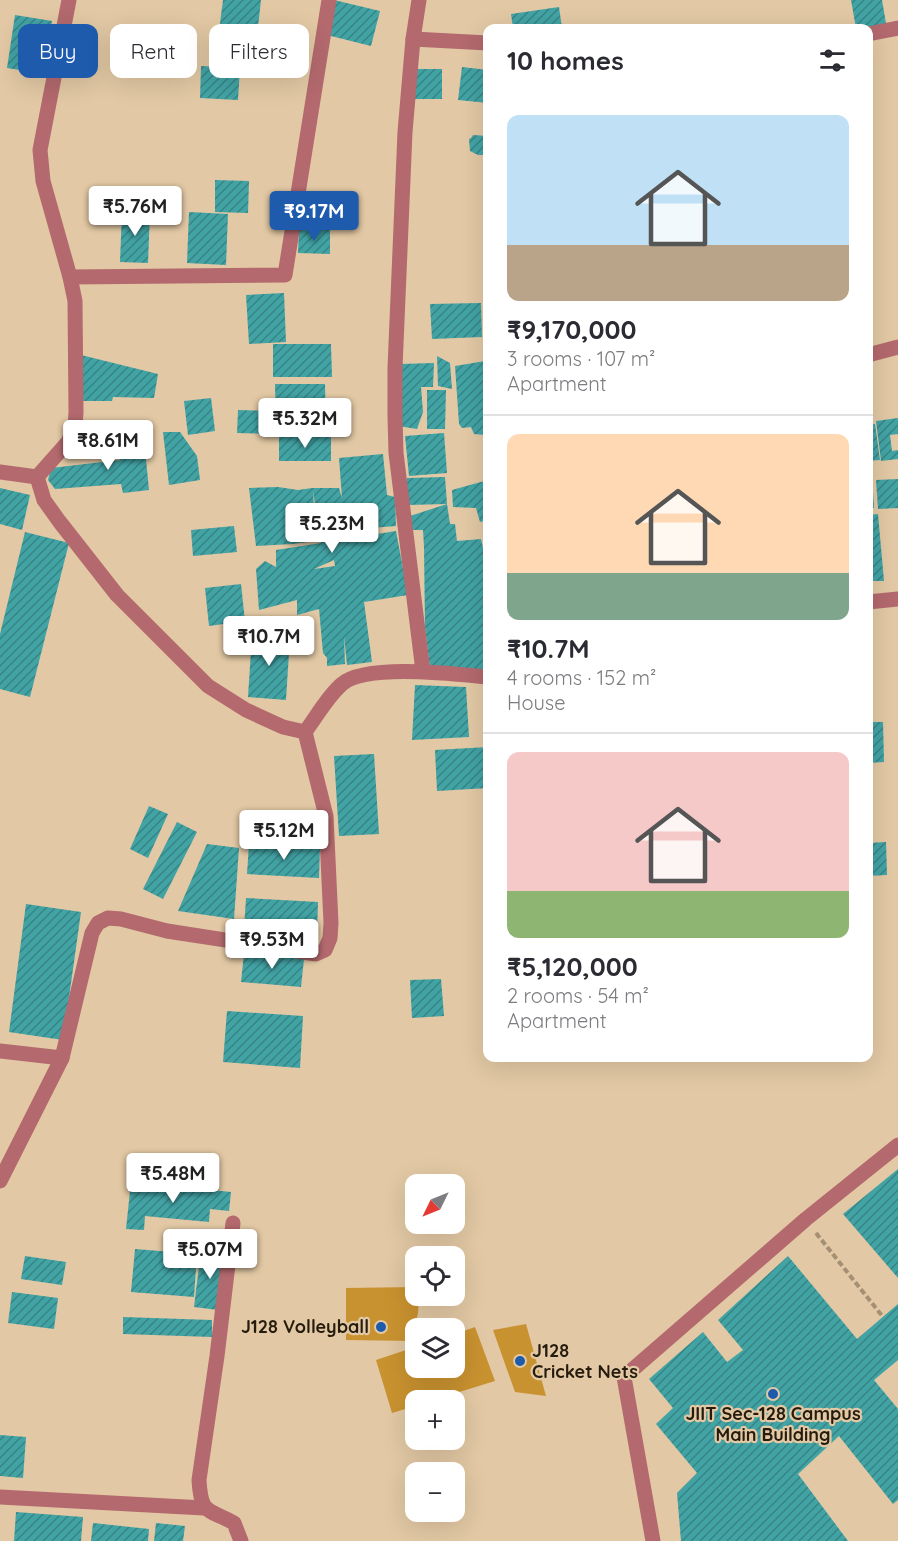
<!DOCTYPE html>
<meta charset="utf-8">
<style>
body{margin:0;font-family:Quicksand,sans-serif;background:#f2f2f3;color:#2b2b33;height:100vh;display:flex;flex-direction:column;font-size:22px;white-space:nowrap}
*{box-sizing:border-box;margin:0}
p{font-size:20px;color:#7c7c81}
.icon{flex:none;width:33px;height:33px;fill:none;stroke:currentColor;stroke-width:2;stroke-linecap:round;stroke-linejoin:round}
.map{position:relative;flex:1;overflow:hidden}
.drawer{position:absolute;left:483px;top:24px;width:390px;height:1038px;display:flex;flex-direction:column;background:#fff;border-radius:12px;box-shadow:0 6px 24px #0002}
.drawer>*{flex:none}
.guide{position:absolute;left:18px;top:24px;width:375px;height:54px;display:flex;gap:12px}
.needle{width:39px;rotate:227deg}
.controls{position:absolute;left:405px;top:1174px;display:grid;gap:12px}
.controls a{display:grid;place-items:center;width:60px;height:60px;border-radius:12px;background:#fff;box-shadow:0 6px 24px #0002;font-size:30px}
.price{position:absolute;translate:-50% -51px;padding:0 14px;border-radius:6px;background:#fff;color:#222;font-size:20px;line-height:39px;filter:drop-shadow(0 2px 3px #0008)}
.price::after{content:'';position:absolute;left:50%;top:36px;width:18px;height:14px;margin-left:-9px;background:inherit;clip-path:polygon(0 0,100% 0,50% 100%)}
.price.active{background:#1e5bac;color:#fff}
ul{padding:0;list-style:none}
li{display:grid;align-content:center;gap:12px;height:318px;padding:0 24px}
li+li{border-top:2px solid #e1e1e2}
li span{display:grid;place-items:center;height:186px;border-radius:12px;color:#555}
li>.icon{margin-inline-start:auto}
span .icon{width:108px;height:108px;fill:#fffc;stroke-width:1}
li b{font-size:26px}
h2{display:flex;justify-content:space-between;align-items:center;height:72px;padding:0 24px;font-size:26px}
.pill{padding:0 21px;border-radius:12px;background:#fff;box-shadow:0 6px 24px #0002;font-size:21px;line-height:54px}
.pill.active{background:#1e5bac;color:#fff}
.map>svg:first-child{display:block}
.pitch{fill:#c99230}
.building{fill:url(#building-hatch);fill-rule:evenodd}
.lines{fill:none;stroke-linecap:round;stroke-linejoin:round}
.path{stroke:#a59074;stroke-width:4;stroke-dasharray:6 3;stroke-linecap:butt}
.minor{stroke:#b3696d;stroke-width:15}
.poi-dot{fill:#1e5bac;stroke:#e2c8a4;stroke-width:2}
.labels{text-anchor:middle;stroke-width:4.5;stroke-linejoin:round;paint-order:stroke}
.poi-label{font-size:18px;font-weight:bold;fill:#251c0e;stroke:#e2c8a4;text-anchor:end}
</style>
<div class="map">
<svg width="898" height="1541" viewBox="0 0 898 1541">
<defs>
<pattern id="building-hatch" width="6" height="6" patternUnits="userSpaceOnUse" patternTransform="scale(1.5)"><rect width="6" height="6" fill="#42a3a5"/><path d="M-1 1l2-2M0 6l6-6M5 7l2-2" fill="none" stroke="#378485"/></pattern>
</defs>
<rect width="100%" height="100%" fill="#e2c8a4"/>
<!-- pitch -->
<g class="pitch">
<path d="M415 1287 416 1296H419L418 1313 412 1341 346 1340V1288Z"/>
<path d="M526 1324 546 1396 515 1392 493 1330Z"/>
<path d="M475 1327 495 1381 430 1401H416L415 1406 392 1413 376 1360 415 1347 416 1368H454L455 1334Z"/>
</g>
<!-- building -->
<g class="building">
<path d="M223 0H261L257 36 219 31Z"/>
<path d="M334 0 380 11 371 46 327 35Z"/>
<path d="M851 0H882L887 29 856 28Z"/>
<path d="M559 7 562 28H513L511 14Z"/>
<path d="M15 15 52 21 44 74 7 68Z"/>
<path d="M201 66 240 68 238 100 200 98Z"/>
<path d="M462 67 488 70V103L458 100Z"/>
<path d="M416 69H442V99H415Z"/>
<path d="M473 135 488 136V157L485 155H478L470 151 469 139 471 138Z"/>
<path d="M215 180 249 181 248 213 215 212Z"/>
<path d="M122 211 150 212 148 263 120 262Z"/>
<path d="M189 212 228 214 226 265 187 263Z"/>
<path d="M299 229 330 230V254L298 253Z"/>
<path d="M284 293 286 342 249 344 246 295Z"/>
<path d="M481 303 482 337 432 339 430 304Z"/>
<path d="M273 344H331L332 377H273Z"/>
<path d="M81 355 158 374 154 398 113 397 112 401H81Z"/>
<path d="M437 356 450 363 452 389 438 386Z"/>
<path d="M485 361V435L474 434 471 427 462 428 459 424 455 366Z"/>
<path d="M434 363 433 387H421L423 412 417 429 398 426 400 364Z"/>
<path d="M275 384H325L326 433H276Z"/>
<path d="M427 390H446L445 429H427Z"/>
<path d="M211 398 215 431 188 435 184 401Z"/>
<path d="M238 410 274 411V434L237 433Z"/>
<path d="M898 418V434L890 435 892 451 898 450V459L881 461 876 421Z"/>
<path d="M868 424H875L880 460 868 461Z"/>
<path d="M163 432H180L197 456 200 480 169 485Z"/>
<path d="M444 433 447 473 409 476 405 436Z"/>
<rect x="279" y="437" width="52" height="24"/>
<path d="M144 439 149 490 123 493 121 484 55 489 48 480 51 468 120 460 118 442Z"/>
<path d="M383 454 387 495 395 497 396 526 359 529 358 527 356 536 326 542 396 531 408 595 364 602 372 662 347 665 344 636 345 664 327 666V658L323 653 319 609 297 615V600L259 610 256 569 265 561 276 567V550L321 543 313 491 316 541 292 544 256 546 249 488 278 487 298 490 312 488H339L342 498 339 458ZM334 560 335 566 314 569Z"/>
<path d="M868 476H872L874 508H868Z"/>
<path d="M445 477 447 504 450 524H455L457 541 481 539 488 571V675L430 668 425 627 424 547 423 530H412L410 516 447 504 407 505V478Z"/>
<path d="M898 479V508L878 509 876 480Z"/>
<path d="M488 480V520L480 522 476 508 453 507 452 490Z"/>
<path d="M0 488 30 495 22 530 0 524Z"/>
<path d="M878 514 884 581H869L868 515Z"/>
<path d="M234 526 237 552 193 556 191 530Z"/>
<path d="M25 532 69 543 30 697 0 689V634Z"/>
<path d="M241 584 245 621 209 626 205 588Z"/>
<path d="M252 635 290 637 286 700 248 697Z"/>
<path d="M415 685 466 687 469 737 412 740Z"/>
<path d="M868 722H883L884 762 868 763Z"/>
<path d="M488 747V788L437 791 435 750Z"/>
<path d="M374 754 379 834 339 836 334 756Z"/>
<path d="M149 806 168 814 148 858 130 849Z"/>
<path d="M177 822 197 832 163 899 143 889Z"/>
<path d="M886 842 887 875 868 876V843Z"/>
<path d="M207 844 239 848 234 919 178 911Z"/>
<path d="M249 844 320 849 319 878 247 874Z"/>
<path d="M246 898 318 902 317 933 244 929Z"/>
<path d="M26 904 81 912 63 1040 9 1032Z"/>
<path d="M244 954 304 959 301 987 241 982Z"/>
<path d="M441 979 444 1016 412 1018 410 980Z"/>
<path d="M227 1011 303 1016 300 1068 223 1062Z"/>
<path d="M898 1169V1278L843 1214Z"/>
<path d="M131 1182 231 1192 229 1211 210 1209 209 1222 145 1216 144 1230 126 1229Z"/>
<path d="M135 1249 197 1254 194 1297 131 1292Z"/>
<path d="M201 1250 225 1253 218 1310 194 1307Z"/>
<path d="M25 1256 66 1262 62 1285 21 1279Z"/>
<path d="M788 1256 857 1339 898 1304V1360L874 1380 898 1409V1500L893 1504 839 1436 798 1474 848 1541H681L677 1493 697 1473 656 1424 673 1408 649 1379 703 1332 727 1362 743 1350 718 1320Z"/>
<path d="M12 1292 58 1298 54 1329 8 1323Z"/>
<path d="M123 1317 212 1320V1337L123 1334Z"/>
<path d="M0 1435 26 1437 23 1478 0 1476Z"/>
<path d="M16 1512 83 1517 81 1541H14Z"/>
<path d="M93 1523 149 1529 148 1541H91Z"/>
<path d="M156 1523 185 1526 183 1541H154Z"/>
</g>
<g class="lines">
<!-- path -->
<path class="path" d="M816 1233 883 1317"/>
<!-- minor -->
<g class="minor">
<path d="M419 0 413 39 405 132 395 368V416L396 453 423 671"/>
<path d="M868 34 898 28"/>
<path d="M413 39 488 43"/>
<path d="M70 277 285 275 329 0"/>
<path d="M868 355 898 347"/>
<path d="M0 472 37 477"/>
<path d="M37 477 44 500 59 521 117 595 208 686 246 710 283 727 305 732C317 716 327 697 342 684 365 663 456 674 488 677"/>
<path d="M37 477 68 442 75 427 76 412 75 301 70 277 43 181 40 150 69 0"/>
<path d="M868 602 898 599"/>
<path d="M0 1051 62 1058"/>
<path d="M0 1181 62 1058 92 933 98 923 108 918 121 919 167 931 316 954 325 950 330 938 331 923 326 816 305 732"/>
<path d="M233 1223 217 1356 199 1480C201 1515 207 1508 234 1523L241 1541"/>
<path d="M0 1497 204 1508"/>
<path d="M653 1541 624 1377 806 1219 898 1145"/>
</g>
</g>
<!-- markers -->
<g class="poi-dot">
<circle cx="381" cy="1327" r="6"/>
<circle cx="520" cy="1361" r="6"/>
<circle cx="773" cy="1394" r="6"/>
</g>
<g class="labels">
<!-- poi labels -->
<g class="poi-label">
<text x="369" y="1333">J128 Volleyball</text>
<text x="532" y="1357" text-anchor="start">J128<tspan x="532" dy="21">Cricket Nets</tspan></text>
<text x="773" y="1420" text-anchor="middle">JIIT Sec-128 Campus<tspan x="773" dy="21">Main Building</tspan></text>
</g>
</g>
</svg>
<div class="controls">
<a><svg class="needle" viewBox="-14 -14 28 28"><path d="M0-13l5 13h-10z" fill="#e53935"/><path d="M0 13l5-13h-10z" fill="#7c7c81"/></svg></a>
<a><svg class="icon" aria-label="locate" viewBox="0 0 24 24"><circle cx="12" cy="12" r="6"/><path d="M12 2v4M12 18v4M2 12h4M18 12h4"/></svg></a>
<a><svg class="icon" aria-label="layers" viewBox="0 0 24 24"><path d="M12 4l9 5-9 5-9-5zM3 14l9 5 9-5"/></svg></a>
<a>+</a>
<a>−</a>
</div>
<b class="price" style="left:135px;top:237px">₹5.76M</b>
<b class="price active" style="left:314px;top:242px">₹9.17M</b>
<b class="price" style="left:305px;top:449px">₹5.32M</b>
<b class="price" style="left:108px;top:471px">₹8.61M</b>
<b class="price" style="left:332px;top:554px">₹5.23M</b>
<b class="price" style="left:269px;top:667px">₹10.7M</b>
<b class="price" style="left:284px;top:861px">₹5.12M</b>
<b class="price" style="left:272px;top:970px">₹9.53M</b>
<b class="price" style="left:173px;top:1204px">₹5.48M</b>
<b class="price" style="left:210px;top:1280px">₹5.07M</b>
<div class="guide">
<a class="pill active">Buy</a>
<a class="pill">Rent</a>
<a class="pill">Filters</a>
</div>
<section class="drawer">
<h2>10 homes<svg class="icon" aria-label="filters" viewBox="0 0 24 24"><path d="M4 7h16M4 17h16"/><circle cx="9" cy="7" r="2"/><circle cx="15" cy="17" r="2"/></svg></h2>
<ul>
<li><span style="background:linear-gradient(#bfe0f5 70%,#b9a48a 0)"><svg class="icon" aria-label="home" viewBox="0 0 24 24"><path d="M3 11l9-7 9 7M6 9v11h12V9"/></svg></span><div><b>₹9,170,000</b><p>3 rooms · 107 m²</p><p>Apartment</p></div></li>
<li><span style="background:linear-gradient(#ffd9b3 75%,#7fa58c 0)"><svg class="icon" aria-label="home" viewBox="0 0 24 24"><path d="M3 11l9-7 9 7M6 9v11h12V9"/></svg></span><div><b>₹10.7M</b><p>4 rooms · 152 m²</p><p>House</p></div></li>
<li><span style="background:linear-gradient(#f6c9c9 75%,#8fb573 0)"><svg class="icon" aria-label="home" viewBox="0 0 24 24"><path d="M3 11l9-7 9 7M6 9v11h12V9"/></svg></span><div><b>₹5,120,000</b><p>2 rooms · 54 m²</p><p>Apartment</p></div></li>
</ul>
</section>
</div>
